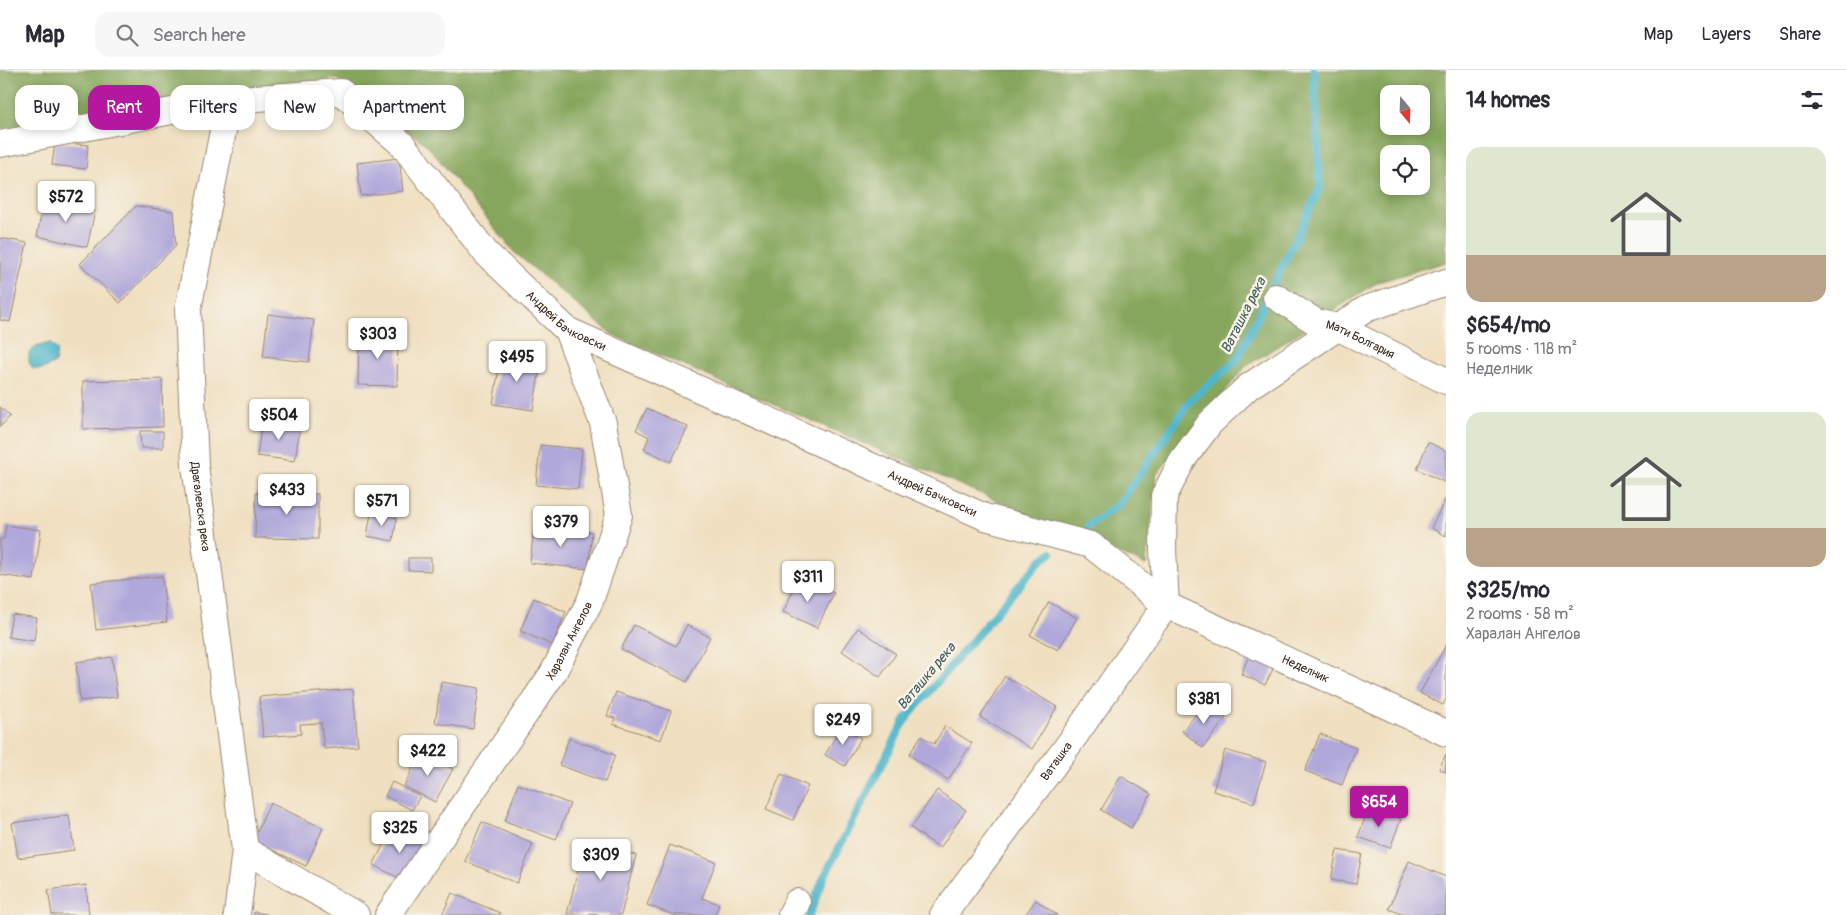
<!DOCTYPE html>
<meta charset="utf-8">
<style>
body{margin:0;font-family:Pangolin,sans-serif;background:#f7f7f7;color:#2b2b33;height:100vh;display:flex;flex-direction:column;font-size:19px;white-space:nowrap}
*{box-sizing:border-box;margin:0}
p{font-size:16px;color:#7c7c81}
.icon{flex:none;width:28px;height:28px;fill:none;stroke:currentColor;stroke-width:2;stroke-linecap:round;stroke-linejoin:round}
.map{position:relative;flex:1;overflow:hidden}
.panel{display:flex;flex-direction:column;background:#fff;width:400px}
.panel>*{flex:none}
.top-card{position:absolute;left:15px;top:15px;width:475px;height:45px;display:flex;gap:10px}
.needle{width:32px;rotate:161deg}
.controls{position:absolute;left:1380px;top:15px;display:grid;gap:10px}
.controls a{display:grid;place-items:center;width:50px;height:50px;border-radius:10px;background:#fff;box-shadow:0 2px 8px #0003;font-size:25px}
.price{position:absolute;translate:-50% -42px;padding:0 11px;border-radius:5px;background:#fff;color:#222;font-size:16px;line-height:32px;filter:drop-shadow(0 1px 2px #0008)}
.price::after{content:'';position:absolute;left:50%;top:30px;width:15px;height:11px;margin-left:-8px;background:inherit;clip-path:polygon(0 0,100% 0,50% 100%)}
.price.active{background:#b5179e;color:#fff}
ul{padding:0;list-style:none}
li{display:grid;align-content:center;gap:10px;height:265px;padding:0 20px}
li span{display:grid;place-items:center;height:155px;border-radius:15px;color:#555}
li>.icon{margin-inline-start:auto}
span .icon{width:90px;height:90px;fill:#fffc;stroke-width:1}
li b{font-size:21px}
h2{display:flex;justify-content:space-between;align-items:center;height:60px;padding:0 20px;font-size:21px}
.chip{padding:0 18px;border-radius:15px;background:#fff;box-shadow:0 2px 8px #0003;font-size:18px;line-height:45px}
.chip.active{background:#b5179e;color:#fff}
header{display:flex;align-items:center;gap:30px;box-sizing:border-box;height:70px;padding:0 25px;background:#fff;border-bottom:1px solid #e1e1e2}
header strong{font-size:24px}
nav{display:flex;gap:28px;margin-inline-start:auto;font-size:18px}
.search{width:350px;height:45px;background:#f7f7f7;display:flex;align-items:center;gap:12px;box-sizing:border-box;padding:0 18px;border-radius:15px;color:#7c7c81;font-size:19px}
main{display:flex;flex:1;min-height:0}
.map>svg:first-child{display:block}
.forest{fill:#85a65b;stroke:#60683c;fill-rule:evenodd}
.water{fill:#4db6cb;stroke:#447074}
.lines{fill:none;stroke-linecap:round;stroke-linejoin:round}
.stream{stroke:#4db6cb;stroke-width:8}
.building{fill:#b0a8da}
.street-casing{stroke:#968570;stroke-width:28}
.street{stroke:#fff;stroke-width:26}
.labels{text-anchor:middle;stroke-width:5;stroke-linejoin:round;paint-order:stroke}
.street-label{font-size:12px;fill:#3b2a1e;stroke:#f7f3e8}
.water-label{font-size:14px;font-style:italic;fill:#415b5b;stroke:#f7f3e8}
</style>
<header>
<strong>Map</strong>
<div class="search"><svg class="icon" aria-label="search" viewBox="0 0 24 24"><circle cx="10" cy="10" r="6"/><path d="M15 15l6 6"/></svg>Search here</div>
<nav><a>Map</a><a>Layers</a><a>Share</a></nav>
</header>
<main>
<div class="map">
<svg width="1446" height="845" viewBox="0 0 1446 845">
<rect width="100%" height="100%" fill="#f7f3e8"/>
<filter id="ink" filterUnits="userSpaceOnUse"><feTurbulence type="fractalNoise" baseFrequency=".02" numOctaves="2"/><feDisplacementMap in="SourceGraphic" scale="10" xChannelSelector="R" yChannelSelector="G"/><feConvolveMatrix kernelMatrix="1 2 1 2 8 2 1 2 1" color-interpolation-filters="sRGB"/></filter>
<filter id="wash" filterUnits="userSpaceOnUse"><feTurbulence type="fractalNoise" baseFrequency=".0096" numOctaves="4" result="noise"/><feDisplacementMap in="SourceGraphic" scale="20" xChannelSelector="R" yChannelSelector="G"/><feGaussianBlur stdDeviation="1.12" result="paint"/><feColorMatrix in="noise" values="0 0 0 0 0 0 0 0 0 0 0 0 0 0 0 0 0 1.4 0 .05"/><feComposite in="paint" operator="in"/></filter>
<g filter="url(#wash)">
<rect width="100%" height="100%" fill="#f0e0c1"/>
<!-- forest -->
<path class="forest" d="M0 0H1446V192L1378 212 1245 297 1156 405 1146 495 613 265 514 182 427 75 337 9 254 16 0 59ZM1389 24H1421V56H1389ZM1389 84H1421V116H1389Z"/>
<!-- water -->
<path class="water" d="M50 273 57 280 55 293 43 299H33L29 292V283L36 277Z"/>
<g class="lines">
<!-- stream -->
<g class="stream">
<path d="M1089 456 1120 433 1190 331 1237 290 1320 118 1314 0"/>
<path d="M809 845 824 807 905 650 1040 491 1051 483"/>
</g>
</g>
<g id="blocks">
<!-- building -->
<g class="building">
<path d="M55 72 88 75 86 99 52 95Z"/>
<path d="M399 88 403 121 361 126 357 93Z"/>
<path d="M44 130 95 141 87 177 37 166Z"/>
<path d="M136 136 173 141 176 175 120 233 80 194Z"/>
<path d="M0 168 27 173 10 252 0 250Z"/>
<path d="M268 244 314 250 309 292 263 287Z"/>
<path d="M359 264 398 265 397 316 358 315Z"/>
<path d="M501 286 541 292 533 340 493 334Z"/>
<path d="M162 309 163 357 83 359V311Z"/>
<path d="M0 337 10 346 0 357Z"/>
<path d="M647 338 688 357 671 392 644 379 649 367 636 360Z"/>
<path d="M262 351 300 356 295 391 257 386Z"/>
<path d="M140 361H163V378H141Z"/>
<path d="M1428 372 1446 381V413L1417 399Z"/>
<path d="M540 375 582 379 578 419 536 415Z"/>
<path d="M256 423 318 424V469L255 468Z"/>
<path d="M1446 428V466L1431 458Z"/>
<path d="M371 444 397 448 393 471 367 466Z"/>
<path d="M6 455 41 460 34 510 0 505V469H4Z"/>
<path d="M534 456 592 462 588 499 530 493Z"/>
<path d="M408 488H431V501L408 500Z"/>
<path d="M162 506 167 552 96 560 91 513Z"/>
<path d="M800 507 834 523 817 558 783 542Z"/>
<path d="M534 528 566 542 552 575 520 561Z"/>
<path d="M1049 532 1077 548 1058 580 1030 565Z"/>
<path d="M12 544 37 548 34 571 8 567Z"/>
<path d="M634 555 676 576 687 555 710 567 687 612 621 579Z"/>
<path d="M858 558 896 584 880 607 842 581Z"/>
<path d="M1446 575V629L1443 635 1420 623Z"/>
<path d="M1253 577 1278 589 1265 615 1241 604Z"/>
<path d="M112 587 117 627 80 631 76 592Z"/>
<path d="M1005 606 1057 637 1032 679 980 647Z"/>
<path d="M441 612 479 618 473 659 435 653Z"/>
<path d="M353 619 358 676 324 679 321 653 300 654 301 664 263 667 259 627Z"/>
<path d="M616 622 671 641 661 670 613 654 615 648 607 646Z"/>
<path d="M1206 632 1226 648 1203 678 1182 661Z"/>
<path d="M945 656 972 673 948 710 909 685 921 666 934 674Z"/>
<path d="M841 657 861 668 845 696 825 685Z"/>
<path d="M1320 664 1356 678 1342 715 1305 701Z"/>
<path d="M569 668 615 685 605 712 559 695Z"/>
<path d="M1225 680 1266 692 1254 733 1213 721Z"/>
<path d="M421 682 453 699 435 732 404 716Z"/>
<path d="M1446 684V702L1439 699Z"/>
<path d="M781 704 808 716 793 750 766 739Z"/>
<path d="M1121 706 1151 724 1131 758 1101 740Z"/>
<path d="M392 712 420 726 412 740 385 726Z"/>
<path d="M518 714 570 734 556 770 505 751Z"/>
<path d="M937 720 966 740 940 778 911 758Z"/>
<path d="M270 733 323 758 306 796 253 771Z"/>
<path d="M1369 737 1401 749 1390 778 1358 767Z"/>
<path d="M69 745 74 780 18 788 12 753Z"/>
<path d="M482 752 533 774 517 813 465 791Z"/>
<path d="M393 757 427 774 407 812 373 795Z"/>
<path d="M585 772 636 785 621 845 567 844Z"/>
<path d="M670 775 716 792 702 828 719 834 715 845H674L647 835Z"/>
<path d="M1337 780 1362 784 1356 814 1331 810Z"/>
<path d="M1409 791 1446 807V845H1404L1389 839Z"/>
<path d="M86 815 89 845H52L48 820Z"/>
<path d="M452 823 500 843 499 845H442Z"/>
<path d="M1036 830 1057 845H1025Z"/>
<path d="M254 842 267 844V845H254Z"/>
</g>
</g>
</g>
<g filter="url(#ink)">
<use href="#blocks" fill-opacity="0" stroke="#968570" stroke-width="1"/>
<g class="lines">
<defs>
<g id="street">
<path id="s1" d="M229 30 188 240 195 395 245 780 237 845"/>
<path id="s2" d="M0 74 229 30 341 22 402 74 486 183 567 260 985 447 1091 475 1166 535 1446 663"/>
<path id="s3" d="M1276 227 1316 252 1337 257 1446 311"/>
<path d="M1166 535 1163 479 1164 426 1183 389 1210 353 1248 317 1366 239 1446 212"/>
<path d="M245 780 356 845"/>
<path id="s4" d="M388 845 553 603 590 531 619 445 603 353 567 260"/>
<path d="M791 845 797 832"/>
<path id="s5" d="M943 845 1069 674 1166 535"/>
</g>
</defs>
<!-- street casing -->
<use href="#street" class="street-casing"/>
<!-- street -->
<use href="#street" class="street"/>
</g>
</g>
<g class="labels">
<!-- street labels -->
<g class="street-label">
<text dy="4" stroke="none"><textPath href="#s2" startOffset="669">Андрей Бачковски</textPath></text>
<text dy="4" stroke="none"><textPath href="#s3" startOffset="95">Мати Болгария</textPath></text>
<text dy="4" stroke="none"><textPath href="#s2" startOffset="1075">Андрей Бачковски</textPath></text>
<text dy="4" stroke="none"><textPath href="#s1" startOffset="411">Драгалевска река</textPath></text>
<text dy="4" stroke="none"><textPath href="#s4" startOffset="329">Харалан Ангелов</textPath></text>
<text dy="4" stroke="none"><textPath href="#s2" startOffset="1492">Неделник</textPath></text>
<text dy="4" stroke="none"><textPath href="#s5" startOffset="191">Ваташка</textPath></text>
</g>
<!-- water labels -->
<g class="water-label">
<text transform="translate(1243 245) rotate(-63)" y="5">Ваташка река</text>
<text transform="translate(926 606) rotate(-50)" y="5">Ваташка река</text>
</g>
</g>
</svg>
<div class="controls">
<a><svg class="needle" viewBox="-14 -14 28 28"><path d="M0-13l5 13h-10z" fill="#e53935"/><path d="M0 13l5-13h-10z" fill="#7c7c81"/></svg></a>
<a><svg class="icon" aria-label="locate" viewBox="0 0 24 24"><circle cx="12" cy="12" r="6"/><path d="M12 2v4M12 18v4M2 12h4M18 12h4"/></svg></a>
</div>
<b class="price" style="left:66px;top:153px">$572</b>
<b class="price" style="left:378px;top:290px">$303</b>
<b class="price" style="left:517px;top:313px">$495</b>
<b class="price" style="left:279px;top:371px">$504</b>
<b class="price" style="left:287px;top:446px">$433</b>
<b class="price" style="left:382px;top:457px">$571</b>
<b class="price" style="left:561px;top:478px">$379</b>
<b class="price" style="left:808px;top:533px">$311</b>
<b class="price" style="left:1204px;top:655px">$381</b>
<b class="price" style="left:843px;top:676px">$249</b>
<b class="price" style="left:428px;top:707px">$422</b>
<b class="price active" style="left:1379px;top:758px">$654</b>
<b class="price" style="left:400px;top:784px">$325</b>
<b class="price" style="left:601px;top:811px">$309</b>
<div class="top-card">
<a class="chip">Buy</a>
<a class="chip active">Rent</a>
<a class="chip">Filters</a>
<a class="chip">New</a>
<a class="chip">Apartment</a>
</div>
</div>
<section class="panel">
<h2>14 homes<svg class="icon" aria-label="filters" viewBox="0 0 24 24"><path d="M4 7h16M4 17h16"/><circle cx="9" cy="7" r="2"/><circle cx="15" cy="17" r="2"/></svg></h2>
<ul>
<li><span style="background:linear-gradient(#dfe7d0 70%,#b9a48a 0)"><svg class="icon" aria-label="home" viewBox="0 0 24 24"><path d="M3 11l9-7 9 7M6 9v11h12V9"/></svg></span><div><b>$654/mo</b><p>5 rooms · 118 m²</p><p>Неделник</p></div></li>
<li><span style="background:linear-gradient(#dfe7d0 75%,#b9a48a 0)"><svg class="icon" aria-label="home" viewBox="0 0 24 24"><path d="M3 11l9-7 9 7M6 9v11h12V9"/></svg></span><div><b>$325/mo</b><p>2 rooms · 58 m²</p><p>Харалан Ангелов</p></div></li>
</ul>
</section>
</main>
